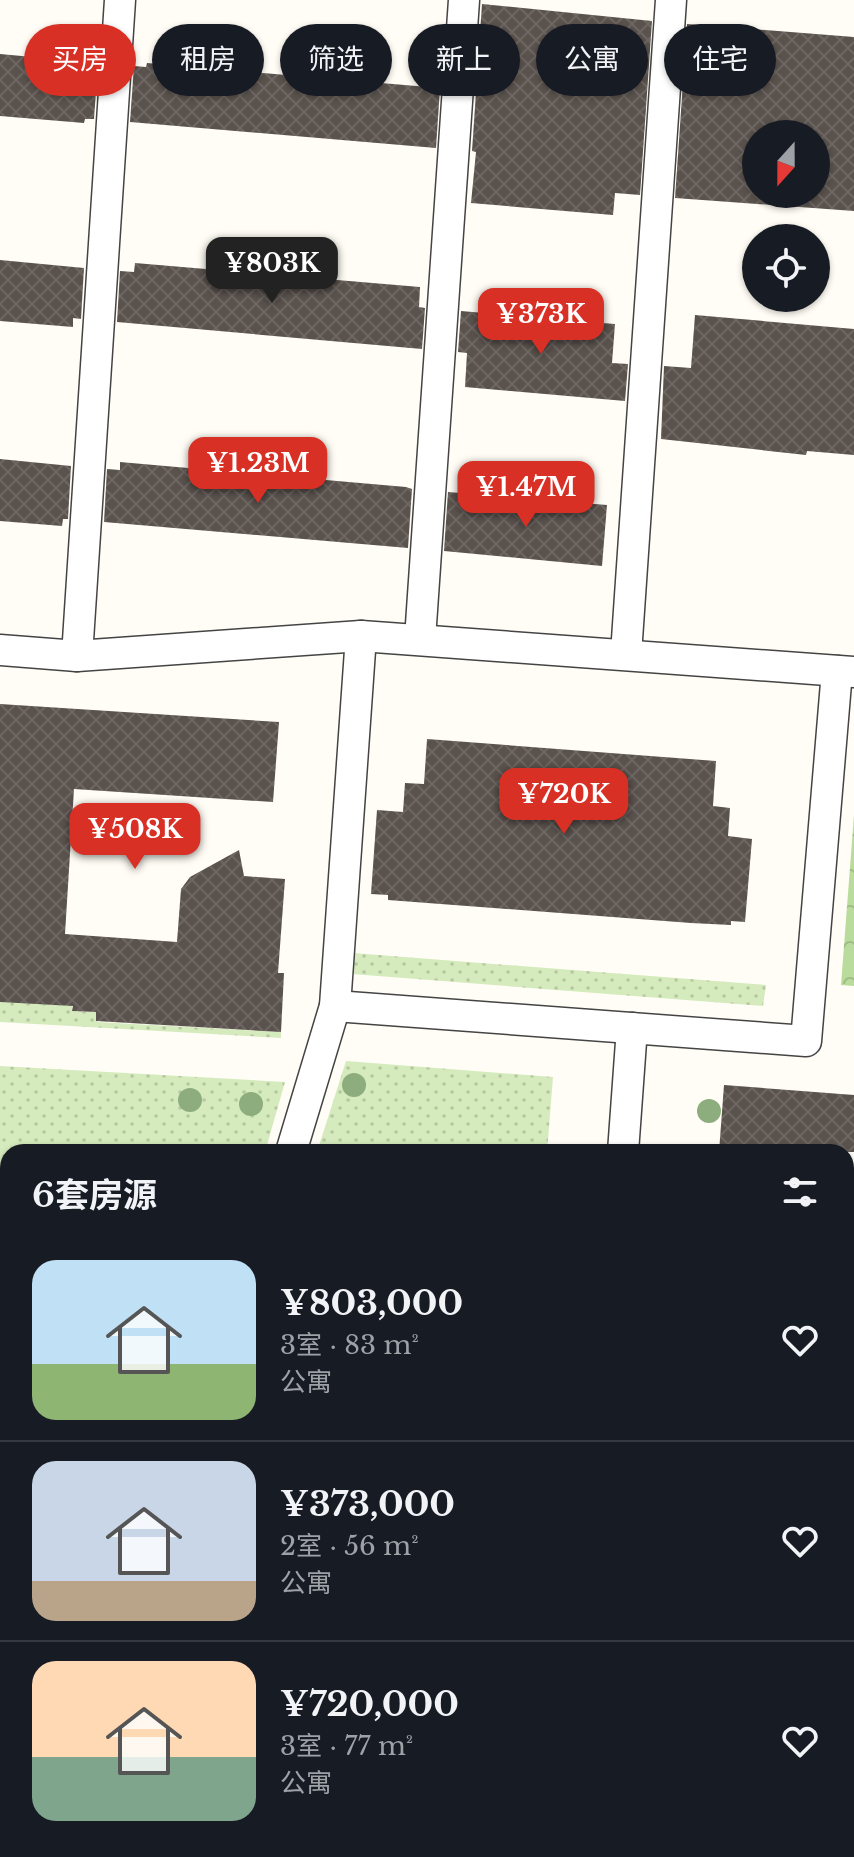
<!DOCTYPE html>
<html lang="zh">
<meta charset="utf-8">
<style>
body{margin:0;font-family:"Libre Baskerville","Noto Sans SC",serif;background:#20242c;color:#f1f3f6;height:100vh;display:flex;flex-direction:column;font-size:30px;white-space:nowrap}
*{box-sizing:border-box;margin:0}
p{font-size:26px;color:#9ea1a6}
.icon{flex:none;width:44px;height:44px;fill:none;stroke:currentColor;stroke-width:2;stroke-linecap:round;stroke-linejoin:round}
.map{position:relative;flex:1;overflow:hidden}
.drawer{position:absolute;left:0px;top:1144px;width:854px;height:714px;display:flex;flex-direction:column;background:#171b24;border-radius:24px 24px 0 0;box-shadow:0 2px 6px #0004}
.drawer>*{flex:none}
.banner{position:absolute;left:24px;top:24px;width:806px;height:72px;display:flex;gap:16px}
.needle{width:52px;rotate:201deg}
.fabs{position:absolute;left:742px;top:120px;display:grid;gap:16px}
.fabs a{display:grid;place-items:center;width:88px;height:88px;border-radius:50%;background:#171b24;box-shadow:0 2px 6px #0004;font-size:40px}
.price{position:absolute;translate:-50% -68px;padding:0 18px;border-radius:16px;background:#d93025;color:#fff;font-size:26px;line-height:52px;filter:drop-shadow(0 2px 4px #0008)}
.price::after{content:'';position:absolute;left:50%;top:48px;width:24px;height:18px;margin-left:-12px;background:inherit;clip-path:polygon(0 0,100% 0,50% 100%)}
.price.on{background:#222;color:#fff}
ul{padding:0;list-style:none}
li{display:flex;align-items:center;gap:24px;height:200px;padding:0 32px}
li+li{border-top:2px solid #363941}
li span{display:grid;place-items:center;flex:none;width:224px;height:160px;border-radius:24px;color:#555}
li>.icon{margin-inline-start:auto}
span .icon{width:96px;height:96px;fill:#fffc;stroke-width:1}
li b{font-size:34px}
h2{display:flex;justify-content:space-between;align-items:center;height:96px;padding:0 32px;font-size:34px}
.tag{padding:0 28px;border-radius:36px;background:#171b24;box-shadow:0 2px 6px #0004;font-size:28px;line-height:72px}
.tag.on{background:#d93025;color:#fff}
.map>svg:first-child{display:block}
.green{fill:url(#green-dots)}
.forest{fill:url(#forest-crowns)}
.building{fill:url(#building-cross-hatch);fill-rule:evenodd}
.lines{fill:none;stroke-linecap:round;stroke-linejoin:round}
.service-casing{stroke:#444;stroke-width:33}
.path{stroke:#333;stroke-width:5;stroke-dasharray:8 4;stroke-linecap:butt}
.service{stroke:#fff;stroke-width:30}
.tree{fill:#8dad7f}
</style>
<div class="map">
<svg width="854" height="1857" viewBox="0 0 854 1857">
<defs>
<pattern id="green-dots" width="8" height="8" patternUnits="userSpaceOnUse" patternTransform="scale(2)"><rect width="8" height="8" fill="#d5ebbd"/><path d="M2 2h.1M6 6h.1" fill="none" stroke="#b6c8a1" stroke-width="1.8" stroke-linecap="round"/></pattern>
<pattern id="forest-crowns" width="20" height="18" patternUnits="userSpaceOnUse" patternTransform="scale(2)"><rect width="20" height="18" fill="#b9dc9c"/><path d="M2 6a3 3 0 1 1 6 0M12 15a3 3 0 1 1 6 0" fill="none" stroke="#9ebc85"/></pattern>
<pattern id="building-cross-hatch" width="8" height="8" patternUnits="userSpaceOnUse" patternTransform="scale(2)"><rect width="8" height="8" fill="#5a524d"/><path d="M0 0l8 8M0 8l8-8" fill="none" stroke="#6d6662"/></pattern>
</defs>
<rect width="100%" height="100%" fill="#fffdf5"/>
<!-- green -->
<g class="green">
<path d="M353 953 766 985 763 1006 352 974Z"/>
<path d="M73 997 72 1011 96 1012 97 1022 281 1032V1038L0 1022V1002Z"/>
<path d="M346 1061 553 1077 547 1152H317Z"/>
<path d="M0 1066 285 1082 265 1152H8V1345L0 1344Z"/>
<path d="M0 1373H8V1654L0 1653Z"/>
<path d="M0 1686 8 1687V1795L0 1778Z"/>
<path d="M116 1850H398L464 1857H114Z"/>
</g>
<!-- forest -->
<path class="forest" d="M854 815V986L841 985Z"/>
<!-- building -->
<g class="building">
<path d="M482 4 652 21 640 195 615 193 613 215 471 203 476 152 472 151Z"/>
<path d="M687 24 854 37V211L675 198ZM756 134H816V194H756Z"/>
<path d="M0 54 98 63 94 119H85L84 123 0 116Z"/>
<path d="M147 63 440 88 436 148 130 122 134 66 146 67Z"/>
<path d="M0 260 84 268 81 319 73 318V327L0 321Z"/>
<path d="M135 263 420 287 419 307 425 308 422 349 117 322 120 271 134 272Z"/>
<path d="M461 311 615 324 612 363 628 364 625 401 465 387 467 353 458 352Z"/>
<path d="M695 315 854 329V455L807 451 806 455 661 439 664 366 691 368Z"/>
<path d="M0 459 71 466 68 519H63L62 526 0 521Z"/>
<path d="M120 462 406 487 412 489 408 548 104 522 107 469 120 470Z"/>
<path d="M448 492 607 505 602 566 444 551Z"/>
<path d="M0 704 279 722 273 802 74 789 65 934 177 942 181 889 190 877 239 850 244 876 285 879 278 973H284L281 1032 96 1021V1012L72 1011 73 1006 0 1002Z"/>
<path d="M427 739 716 761 713 806 730 808 728 836 752 839 745 922 731 921V925L691 923 388 900V895L371 894 377 810 403 812 405 783 424 784Z"/>
<path d="M724 1085 854 1095V1152H719Z"/>
</g>
<g class="lines">
<defs>
<g id="service">
<path d="M420 639 464 0"/>
<path d="M0 650 77 656 361 636 854 672"/>
<path d="M626 654 671 0"/>
<path d="M77 656 120 0"/>
<path d="M335 1006 806 1041 837 671"/>
<path d="M291 1152 335 1006 361 636"/>
<path d="M623 1152 632 1028"/>
<path d="M846 1237 854 1238"/>
<path d="M0 1358 8 1359"/>
<path d="M0 1670 8 1671"/>
<path d="M76 1857 78 1850"/>
<path d="M625 1857 626 1850"/>
</g>
</defs>
<!-- service casing -->
<use href="#service" class="service-casing"/>
<!-- path -->
<g class="path">
<path d="M0 1490 8 1497"/>
<path d="M846 1721 854 1722"/>
</g>
<!-- service -->
<use href="#service" class="service"/>
</g>
<!-- trees -->
<g class="tree">
<circle cx="354" cy="1085" r="12"/>
<circle cx="190" cy="1100" r="12"/>
<circle cx="251" cy="1104" r="12"/>
<circle cx="709" cy="1111" r="12"/>
</g>
</svg>
<div class="fabs">
<a><svg class="needle" viewBox="-14 -14 28 28"><path d="M0-13l5 13h-10z" fill="#e53935"/><path d="M0 13l5-13h-10z" fill="#9ea1a6"/></svg></a>
<a><svg class="icon" aria-label="locate" viewBox="0 0 24 24"><circle cx="12" cy="12" r="6"/><path d="M12 2v4M12 18v4M2 12h4M18 12h4"/></svg></a>
</div>
<b class="price on" style="left:272px;top:305px">¥803K</b>
<b class="price" style="left:541px;top:356px">¥373K</b>
<b class="price" style="left:258px;top:505px">¥1.23M</b>
<b class="price" style="left:526px;top:529px">¥1.47M</b>
<b class="price" style="left:564px;top:836px">¥720K</b>
<b class="price" style="left:135px;top:871px">¥508K</b>
<div class="banner">
<a class="tag on">买房</a>
<a class="tag">租房</a>
<a class="tag">筛选</a>
<a class="tag">新上</a>
<a class="tag">公寓</a>
<a class="tag">住宅</a>
</div>
<section class="drawer">
<h2>6套房源<svg class="icon" aria-label="filters" viewBox="0 0 24 24"><path d="M4 7h16M4 17h16"/><circle cx="9" cy="7" r="2"/><circle cx="15" cy="17" r="2"/></svg></h2>
<ul>
<li><span style="background:linear-gradient(#bfe0f5 65%,#8fb573 0)"><svg class="icon" aria-label="home" viewBox="0 0 24 24"><path d="M3 11l9-7 9 7M6 9v11h12V9"/></svg></span><div><b>¥803,000</b><p>3室 · 83 m²</p><p>公寓</p></div><svg class="icon" aria-label="heart" viewBox="0 0 24 24"><path d="M12 20l-8-8c-3-5 5-10 8-4 3-6 11-1 8 4z"/></svg></li>
<li><span style="background:linear-gradient(#c9d6e8 75%,#b9a48a 0)"><svg class="icon" aria-label="home" viewBox="0 0 24 24"><path d="M3 11l9-7 9 7M6 9v11h12V9"/></svg></span><div><b>¥373,000</b><p>2室 · 56 m²</p><p>公寓</p></div><svg class="icon" aria-label="heart" viewBox="0 0 24 24"><path d="M12 20l-8-8c-3-5 5-10 8-4 3-6 11-1 8 4z"/></svg></li>
<li><span style="background:linear-gradient(#ffd9b3 60%,#7fa58c 0)"><svg class="icon" aria-label="home" viewBox="0 0 24 24"><path d="M3 11l9-7 9 7M6 9v11h12V9"/></svg></span><div><b>¥720,000</b><p>3室 · 77 m²</p><p>公寓</p></div><svg class="icon" aria-label="heart" viewBox="0 0 24 24"><path d="M12 20l-8-8c-3-5 5-10 8-4 3-6 11-1 8 4z"/></svg></li>
</ul>
</section>
</div>
